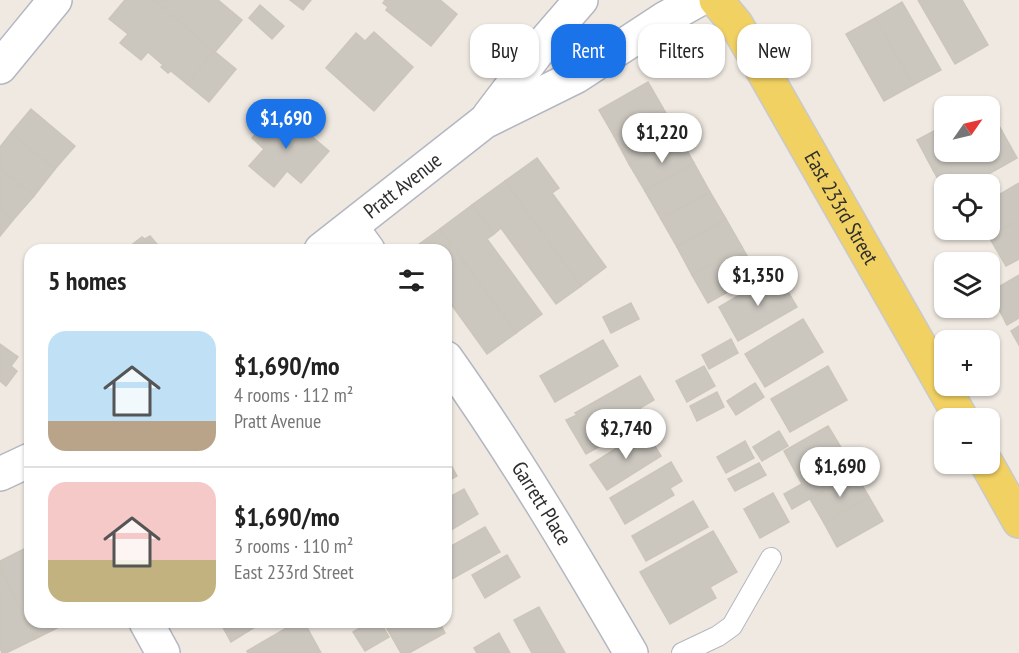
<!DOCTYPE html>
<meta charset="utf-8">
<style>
body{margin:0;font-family:"PT Sans Narrow",sans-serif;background:#f6f6f6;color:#222;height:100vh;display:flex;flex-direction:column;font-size:22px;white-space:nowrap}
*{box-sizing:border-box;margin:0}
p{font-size:20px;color:#767676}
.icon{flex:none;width:33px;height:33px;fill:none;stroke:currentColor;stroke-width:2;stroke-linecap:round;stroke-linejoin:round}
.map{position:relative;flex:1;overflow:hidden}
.details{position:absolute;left:24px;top:244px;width:428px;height:384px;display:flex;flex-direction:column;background:#fff;border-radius:18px;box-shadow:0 2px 4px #0004}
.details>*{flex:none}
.banner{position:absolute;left:470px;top:24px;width:459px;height:54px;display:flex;gap:12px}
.needle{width:39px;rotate:56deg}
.controls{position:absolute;left:934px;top:96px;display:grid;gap:12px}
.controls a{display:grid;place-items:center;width:66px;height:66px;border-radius:12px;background:#fff;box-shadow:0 2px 4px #0004;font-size:30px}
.price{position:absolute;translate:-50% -51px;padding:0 14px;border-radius:21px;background:#fff;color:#222;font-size:20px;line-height:39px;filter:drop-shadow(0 2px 3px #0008)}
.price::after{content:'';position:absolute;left:50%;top:36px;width:18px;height:14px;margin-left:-9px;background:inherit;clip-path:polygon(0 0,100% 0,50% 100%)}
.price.active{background:#1a73e8;color:#fff}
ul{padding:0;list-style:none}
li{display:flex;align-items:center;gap:18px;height:150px;padding:0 24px}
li+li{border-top:2px solid #e0e0e0}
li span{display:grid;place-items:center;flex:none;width:168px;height:120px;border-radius:18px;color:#555}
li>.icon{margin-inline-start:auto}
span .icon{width:72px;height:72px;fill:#fffc;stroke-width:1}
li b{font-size:26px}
h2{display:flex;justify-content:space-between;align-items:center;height:72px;padding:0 24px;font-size:26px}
.pill{padding:0 21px;border-radius:18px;background:#fff;box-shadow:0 2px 4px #0004;font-size:21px;line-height:54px}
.pill.active{background:#1a73e8;color:#fff}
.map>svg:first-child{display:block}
.building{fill:#cbc7bf;stroke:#cbc5ba;stroke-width:1.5}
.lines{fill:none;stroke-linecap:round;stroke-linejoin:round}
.service-casing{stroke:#b4b7c1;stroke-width:22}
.minor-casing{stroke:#b4b7c1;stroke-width:36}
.tertiary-casing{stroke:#b4b7c1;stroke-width:36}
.primary-casing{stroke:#c9c9c9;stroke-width:36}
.service{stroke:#fff;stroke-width:20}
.minor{stroke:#fff;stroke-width:33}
.tertiary{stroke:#fff;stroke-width:33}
.primary{stroke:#f2d163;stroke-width:33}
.labels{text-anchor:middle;stroke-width:5;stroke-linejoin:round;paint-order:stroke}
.street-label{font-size:21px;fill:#2e2e2e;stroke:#fff}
</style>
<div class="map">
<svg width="1019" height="653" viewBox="0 0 1019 653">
<rect width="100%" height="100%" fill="#efe9e1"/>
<!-- building -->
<g class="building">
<path d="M125 0H154L214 51 187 84 171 71 168 73 161 67 163 65 148 52 141 60 120 43 128 34 109 19Z"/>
<path d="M154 0H218L242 20 215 52Z"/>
<path d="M290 0H311L303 10Z"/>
<path d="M385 0H440L457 14 431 46 386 10 388 7 383 3Z"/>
<path d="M918 0H962L988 45 955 64Z"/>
<path d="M902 2 941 70 913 85 875 18Z"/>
<path d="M260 5 284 26 272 39 249 18Z"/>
<path d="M875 18 913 85 884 101 846 34Z"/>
<path d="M374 32 413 67 374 111 326 68 356 33 365 41Z"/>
<path d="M214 51 236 69 209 102 187 84Z"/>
<path d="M648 82 663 108 614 136 599 110Z"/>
<path d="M278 108 329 151 301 183 287 171 274 187 249 166 264 149 252 138Z"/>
<path d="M663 108 679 136 629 164 614 136Z"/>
<path d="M31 109 75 146 55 169 11 133Z"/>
<path d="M990 110 1002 131 990 138Z"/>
<path d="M945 125V152H966L933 170 917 140Z"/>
<path d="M1002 131 1017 158 971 184H945V192L933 170 966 152H990V138Z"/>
<path d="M11 133 55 169 34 196 0 168V147Z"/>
<path d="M679 136 694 163 645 191 629 164Z"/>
<path d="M537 158 559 188 552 193 606 267 581 286 505 181Z"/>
<path d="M694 163 710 192 661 219 645 191Z"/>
<path d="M0 168 34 196 13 220 0 209Z"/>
<path d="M505 181 581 286 556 304 501 228 494 234 472 205Z"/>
<path d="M1019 183V220L989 237 985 230H990V200Z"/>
<path d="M710 192 726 219 677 247 661 219Z"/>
<path d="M472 205 494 234 487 239 542 314 516 333 440 229Z"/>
<path d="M0 209 13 220 0 236Z"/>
<path d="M726 219 742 247 692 275 677 247Z"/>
<path d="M1019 220V259L1006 266 989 237Z"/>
<path d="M440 229 516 333 487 354 446 297V250H411Z"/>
<path d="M150 236 162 250H125L142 237 145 239Z"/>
<path d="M742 247 758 275 708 303 692 275Z"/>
<path d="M777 273 797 307 738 341 719 307Z"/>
<path d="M1019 275V318L1007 325 990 292Z"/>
<path d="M631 303 639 319 611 333 603 317Z"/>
<path d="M803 319 823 352 765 387 745 354Z"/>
<path d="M1019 326V345L1011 331Z"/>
<path d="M731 339 738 353 709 369 702 355Z"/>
<path d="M603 340 618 366 555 402 540 376Z"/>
<path d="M0 344 18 357 11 366 17 371 6 386 0 381Z"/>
<path d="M704 366 715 386 687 402 676 381Z"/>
<path d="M828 366 847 400 790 432 771 399Z"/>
<path d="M640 376 654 400 640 408 647 420 586 454 566 420 577 415 575 413Z"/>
<path d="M755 383 764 397 736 415 727 401Z"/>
<path d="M717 392 724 407 697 421 690 406Z"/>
<path d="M828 426 842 449 797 475 784 451Z"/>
<path d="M645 430 661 456 607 490 590 465Z"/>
<path d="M779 431 788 446 762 461 753 447Z"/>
<path d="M745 441 754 458 726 473 717 457Z"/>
<path d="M842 449 855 473 792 509 784 494 802 484 797 475Z"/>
<path d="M446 456 457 476 446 482Z"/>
<path d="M671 462 682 481 670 488 674 495 625 524 610 498Z"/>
<path d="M759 463 766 475 735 491 728 479Z"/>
<path d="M855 473 869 497 824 523 810 499Z"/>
<path d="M464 489 478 514 446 533V499Z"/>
<path d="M773 493 789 522 760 538 744 509Z"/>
<path d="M869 497 883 521 837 547 824 523Z"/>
<path d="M693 501 708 527 646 561 632 536Z"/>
<path d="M485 527 500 552 450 580 446 572V549Z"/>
<path d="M713 531 737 572 710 587 716 598 670 624 640 572Z"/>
<path d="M28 547 30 551V622L65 624 35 639 0 567V561Z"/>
<path d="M507 555 520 577 485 598 472 575Z"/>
<path d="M0 567 35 639 6 653H2L0 648Z"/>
<path d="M539 607 565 653H532L514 620Z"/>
<path d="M220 622H263L231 642Z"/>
<path d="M297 622H304L321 653H248L247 651Z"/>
<path d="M370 622H380L389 637 365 651 353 632Z"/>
<path d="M390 622H439L445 633 409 653H401L385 625Z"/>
<path d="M499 633 510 653H477L474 648Z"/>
</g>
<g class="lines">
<defs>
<path id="service" d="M682 653 718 636 732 626 771 558"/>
<g id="minor">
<path d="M0 67 55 0"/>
<path d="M352 228 368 250"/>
<path id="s1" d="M446 358C514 454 572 552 631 653"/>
<path d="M146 622 163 653"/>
</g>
<g id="tertiary">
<path d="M489 116 548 38 581 0"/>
<path id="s2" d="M321 250 484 122 577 76 664 19 698 0"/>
<path d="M0 474 30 460"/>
</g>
<g id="primary">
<path id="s3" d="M716 0 736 24 750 48 961 418"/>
<path d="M987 464 1019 521"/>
</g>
</defs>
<!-- service casing -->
<use href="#service" class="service-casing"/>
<!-- minor casing -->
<use href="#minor" class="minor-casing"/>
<!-- tertiary casing -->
<use href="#tertiary" class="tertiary-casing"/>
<!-- primary casing -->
<use href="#primary" class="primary-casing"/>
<!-- service -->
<use href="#service" class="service"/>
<!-- minor -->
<use href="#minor" class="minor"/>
<!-- tertiary -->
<use href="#tertiary" class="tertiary"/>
<!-- primary -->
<use href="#primary" class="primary"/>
</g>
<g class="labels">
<!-- street labels -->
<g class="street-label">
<text dy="7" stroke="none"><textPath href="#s2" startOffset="104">Pratt Avenue</textPath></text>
<text dy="7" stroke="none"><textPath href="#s3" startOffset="243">East 233rd Street</textPath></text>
<text dy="7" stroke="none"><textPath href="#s1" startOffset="174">Garrett Place</textPath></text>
</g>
</g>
</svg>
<div class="controls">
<a><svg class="needle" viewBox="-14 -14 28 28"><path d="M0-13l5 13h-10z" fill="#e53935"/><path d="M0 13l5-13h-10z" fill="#767676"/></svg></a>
<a><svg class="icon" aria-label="locate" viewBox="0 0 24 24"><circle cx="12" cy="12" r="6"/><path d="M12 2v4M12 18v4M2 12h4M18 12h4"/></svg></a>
<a><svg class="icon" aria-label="layers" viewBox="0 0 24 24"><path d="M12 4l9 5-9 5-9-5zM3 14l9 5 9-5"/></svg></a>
<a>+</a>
<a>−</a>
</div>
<b class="price active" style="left:286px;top:150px">$1,690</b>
<b class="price" style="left:662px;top:164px">$1,220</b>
<b class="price" style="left:758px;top:307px">$1,350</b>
<b class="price" style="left:626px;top:460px">$2,740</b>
<b class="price" style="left:840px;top:498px">$1,690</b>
<div class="banner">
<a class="pill">Buy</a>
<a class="pill active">Rent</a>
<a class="pill">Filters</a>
<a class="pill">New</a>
</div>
<section class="details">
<h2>5 homes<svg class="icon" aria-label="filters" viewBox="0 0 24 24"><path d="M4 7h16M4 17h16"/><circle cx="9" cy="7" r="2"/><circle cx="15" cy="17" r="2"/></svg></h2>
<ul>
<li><span style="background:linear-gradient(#bfe0f5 75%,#b9a48a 0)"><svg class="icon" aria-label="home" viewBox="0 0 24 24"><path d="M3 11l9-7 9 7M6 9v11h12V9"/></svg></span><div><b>$1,690/mo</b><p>4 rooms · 112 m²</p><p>Pratt Avenue</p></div></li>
<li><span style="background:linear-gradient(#f6c9c9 65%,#c2b280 0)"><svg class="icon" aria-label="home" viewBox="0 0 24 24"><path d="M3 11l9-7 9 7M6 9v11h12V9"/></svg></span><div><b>$1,690/mo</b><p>3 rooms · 110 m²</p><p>East 233rd Street</p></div></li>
</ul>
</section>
</div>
